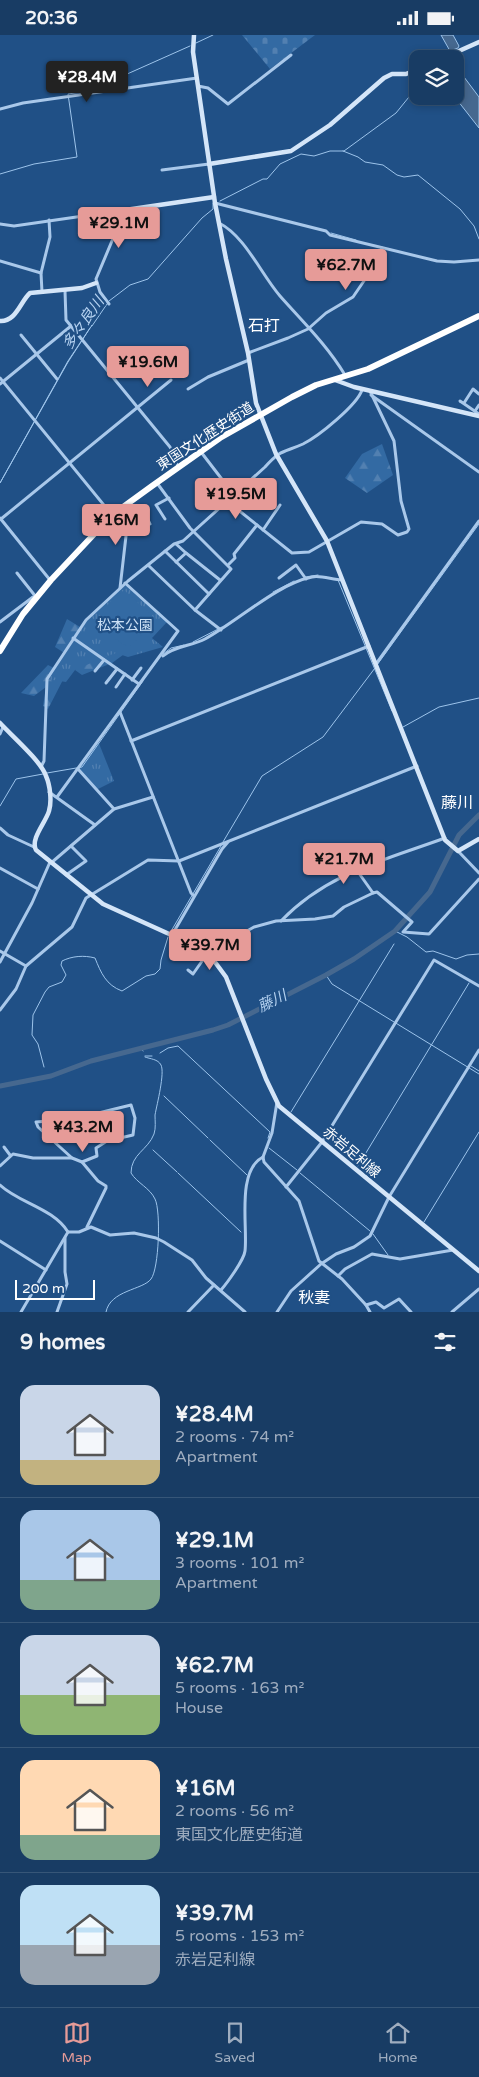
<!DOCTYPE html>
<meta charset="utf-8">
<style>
body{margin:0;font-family:"Varela Round","Noto Sans JP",sans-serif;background:#21436a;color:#f1f3f6;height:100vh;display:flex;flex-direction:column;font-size:19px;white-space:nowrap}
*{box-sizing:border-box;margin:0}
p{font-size:16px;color:#9fadbf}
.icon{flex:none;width:28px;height:28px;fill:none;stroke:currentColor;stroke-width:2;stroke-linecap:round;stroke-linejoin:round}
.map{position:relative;height:1277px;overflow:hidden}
.panel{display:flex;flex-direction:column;background:#183c64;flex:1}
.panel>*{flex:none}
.tools{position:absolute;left:409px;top:15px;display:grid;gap:10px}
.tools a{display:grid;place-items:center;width:55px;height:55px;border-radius:10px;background:#183c64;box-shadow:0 2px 8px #0003,0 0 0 1px #365678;font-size:25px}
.scale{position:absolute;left:15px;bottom:12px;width:80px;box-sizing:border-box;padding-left:5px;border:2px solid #fff;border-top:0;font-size:14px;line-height:18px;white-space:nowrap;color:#fff;-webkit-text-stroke:4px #205086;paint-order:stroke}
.price{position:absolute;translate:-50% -42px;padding:0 11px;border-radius:5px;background:#e69b98;color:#111;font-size:16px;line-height:32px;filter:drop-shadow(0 1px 2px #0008)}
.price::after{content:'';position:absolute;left:50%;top:30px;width:15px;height:11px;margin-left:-8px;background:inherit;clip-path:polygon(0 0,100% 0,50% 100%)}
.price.selected{background:#222;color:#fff}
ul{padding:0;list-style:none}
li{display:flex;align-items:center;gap:15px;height:125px;padding:0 20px}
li+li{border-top:1px solid #365678}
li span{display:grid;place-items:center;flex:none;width:140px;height:100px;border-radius:15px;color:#555}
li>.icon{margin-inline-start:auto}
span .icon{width:60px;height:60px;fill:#fffc;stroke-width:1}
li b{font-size:21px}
h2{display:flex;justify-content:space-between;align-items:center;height:60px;padding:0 20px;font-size:21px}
.status{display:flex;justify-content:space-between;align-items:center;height:35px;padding:0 25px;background:#183c64;direction:ltr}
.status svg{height:14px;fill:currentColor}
.menu{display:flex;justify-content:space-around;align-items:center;height:70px;border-top:1px solid #365678;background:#183c64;font-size:14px;color:#9fadbf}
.menu a{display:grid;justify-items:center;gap:2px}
.menu .selected{color:#e69b98}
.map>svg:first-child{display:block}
.forest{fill:url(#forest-firs)}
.cemetery{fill:url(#cemetery-stones)}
.park{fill:url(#park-tufts)}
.pitch{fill:#336aa3}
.water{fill:#46688f;stroke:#9dc4eb}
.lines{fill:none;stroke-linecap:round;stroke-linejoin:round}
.stream{stroke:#9dc4eb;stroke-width:1}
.river{stroke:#46688f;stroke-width:5}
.street{stroke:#a9c8ea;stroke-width:3}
.secondary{stroke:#d4e5f8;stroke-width:4.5}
.highway{stroke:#fff;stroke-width:6}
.labels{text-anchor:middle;stroke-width:4.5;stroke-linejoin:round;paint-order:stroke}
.street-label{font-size:14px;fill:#fff;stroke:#205086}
.park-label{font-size:14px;fill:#cde2f7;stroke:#205086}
.water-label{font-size:15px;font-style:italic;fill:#b5d2f1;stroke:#205086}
.quarter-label{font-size:16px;fill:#fff;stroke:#205086}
</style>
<div class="status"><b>20:36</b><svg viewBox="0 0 49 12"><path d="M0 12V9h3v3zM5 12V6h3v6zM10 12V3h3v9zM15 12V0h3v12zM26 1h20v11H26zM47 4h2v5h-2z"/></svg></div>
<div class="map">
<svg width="479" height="1277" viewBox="0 0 479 1277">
<defs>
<pattern id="forest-firs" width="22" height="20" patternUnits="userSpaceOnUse" patternTransform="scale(1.25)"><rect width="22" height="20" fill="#336aa3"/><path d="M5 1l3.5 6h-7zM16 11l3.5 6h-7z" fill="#5280b1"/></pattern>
<pattern id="cemetery-stones" width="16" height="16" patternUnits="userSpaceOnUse" patternTransform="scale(1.25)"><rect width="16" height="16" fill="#336aa3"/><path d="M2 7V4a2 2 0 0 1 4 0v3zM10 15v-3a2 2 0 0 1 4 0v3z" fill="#5280b1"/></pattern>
<pattern id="park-tufts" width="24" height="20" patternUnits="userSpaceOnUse" patternTransform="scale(1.25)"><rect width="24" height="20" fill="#336aa3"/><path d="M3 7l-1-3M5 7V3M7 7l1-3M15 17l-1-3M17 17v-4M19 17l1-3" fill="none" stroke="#5280b1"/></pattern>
</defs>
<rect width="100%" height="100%" fill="#205086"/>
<!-- forest -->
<g class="forest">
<path d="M382 409 393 440 367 458 345 443 362 419Z"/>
<path d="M67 584 80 592 69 621 55 612Z"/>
<path d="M100 598 127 617 112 628 82 640 75 635Z"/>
<path d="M48 630 66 639 48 674 43 671 46 652 34 661 21 658Z"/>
</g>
<!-- cemetery -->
<path class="cemetery" d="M242 0H315L270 34Z"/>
<!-- park -->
<g class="park">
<path d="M125 549 167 587 152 603 163 612 128 622 116 618 107 621 75 635 66 647 47 644 86 585Z"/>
<path d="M98 706 114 746 96 755 78 734Z"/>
</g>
<!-- pitch -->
<path class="pitch" d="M124 555 157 585 129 612C115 605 92 589 107 571 111 565 119 560 124 555Z"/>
<!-- water -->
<g class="water">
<path d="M441 0H453L459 11 458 13 450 16Z"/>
<path d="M455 30 479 62V93L454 61Z"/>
<path d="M92 290 68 327 0 448 68 326Z"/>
</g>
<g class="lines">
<!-- stream -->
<g class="stream">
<path d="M196 8 213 0"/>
<path d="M343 116 358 122 365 127 383 130 397 140 404 142 418 140 460 174 474 191 479 204"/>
<path d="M0 139 34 129 77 122 68 59 89 56 190 11"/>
<path d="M220 166 263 144H267L280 129 301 119 314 121 330 116H344L396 78 413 57 418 48"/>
<path d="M331 198 356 205"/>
<path d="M109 266 130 250 148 244 202 183 213 174V168"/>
<path d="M92 291 107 269"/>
<path d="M305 542 318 540"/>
<path d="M338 545 392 676"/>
<path d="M273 557 294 546"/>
<path d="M193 607 222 592"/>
<path d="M163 619 171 613 184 610"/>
<path d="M377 630 479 489"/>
<path d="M403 692 439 672 479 663"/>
<path d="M47 738 82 732 143 646"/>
<path d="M0 771 16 744 43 739"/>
<path d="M223 807 262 741 323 702 375 633"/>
<path d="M395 896 407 902 426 917 433 916 456 924 467 920 479 919"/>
<path d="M170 898 221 811"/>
<path d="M326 940 332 949 479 1039"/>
<path d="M141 1013 143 1016"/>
<path d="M160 1018 168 1013 178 1011 270 1097 268 1103"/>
<path d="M145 1021H152"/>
<path d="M471 1031 479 1036"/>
<path d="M44 1032 38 1009 32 1000 33 980 45 957 49 952 62 947 66 940 61 930 62 926C72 921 84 920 95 923 101 938 106 950 122 956L146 941 155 939 160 934 161 925 168 902"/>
<path d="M164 1061 208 1103"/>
<path d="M291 1077 394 909"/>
<path d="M210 1105 247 1140"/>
<path d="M269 1113 297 1135"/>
<path d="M153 1115 177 1137"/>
<path d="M358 1131 469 948"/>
<path d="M178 1138 241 1197"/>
<path d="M300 1138 370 1196"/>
<path d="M424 1187 479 1097"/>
<path d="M373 1199 388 1220"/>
<path d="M106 1277C110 1255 143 1255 151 1244 159 1234 161 1176 155 1164 150 1153 137 1148 131 1138 131 1119 148 1115 154 1099 156 1093 155 1086 155 1080 157 1069 165 1038 161 1030 158 1024 150 1024 145 1022"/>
</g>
<!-- river -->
<path class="river" d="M0 1051 51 1041 91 1026 213 995 228 990 326 940 354 924 395 896 430 857 459 800 479 780"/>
<!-- street -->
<g class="street">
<path d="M198 51 208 53 228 69 291 20"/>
<path d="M0 74 23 68 197 43"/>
<path d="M162 135 209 129"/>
<path d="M215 168 326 196 330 200 437 226 454 227 479 225"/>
<path d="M219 188C245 201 261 239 280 261 303 287 327 310 345 340"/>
<path d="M0 189 14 191 125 175 96 244 100 257 109 269"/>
<path d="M0 226 41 238"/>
<path d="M65 256 66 285 170 412 178 432"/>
<path d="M42 257 41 238 50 202 49 185"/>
<path d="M21 300 57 344"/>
<path d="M248 318 288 303 308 294 326 278 353 262 368 240 382 213"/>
<path d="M0 343 112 480"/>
<path d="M0 349 71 291"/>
<path d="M188 354 208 342 249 325"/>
<path d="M371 360 479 437"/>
<path d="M460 366 479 379"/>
<path d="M464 368 473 354 479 359"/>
<path d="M475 376 479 370"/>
<path d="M201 417 234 460"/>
<path d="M157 448 190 493 231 534 195 575"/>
<path d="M227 466 292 518 309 517 361 487 382 489 398 500 407 497 409 494 401 466 394 406 370 356"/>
<path d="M128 481 132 484 145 478 150 489"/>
<path d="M0 483 50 545"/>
<path d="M1 484 171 345"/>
<path d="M165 484 156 470 169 463"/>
<path d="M263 495 280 470"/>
<path d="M176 509 186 518"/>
<path d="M165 516 209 559"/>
<path d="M176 527 186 518 220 545"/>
<path d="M229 529 235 523 234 519 257 490"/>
<path d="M149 531 195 575 221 595"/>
<path d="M279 543 296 530 306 544"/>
<path d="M120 553 129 475 128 469"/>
<path d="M0 587 33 562H36L17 538"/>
<path d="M73 603 139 649"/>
<path d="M163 621C174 611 192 611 205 604 238 586 277 549 312 542 321 540 333 545 342 545"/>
<path d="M376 629 479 486"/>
<path d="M95 636 104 625"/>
<path d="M132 645 141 633"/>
<path d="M106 648 117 634"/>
<path d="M116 652 125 639"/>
<path d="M120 677 191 858 194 861"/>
<path d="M0 699 3 692"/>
<path d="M131 706 369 611"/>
<path d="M41 732 44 726 47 644 86 585 128 546 174 509 183 506 265 432C281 414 283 418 303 409 319 401 357 370 362 355"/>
<path d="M78 734 114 774"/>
<path d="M49 757 95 790"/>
<path d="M57 762 178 596 125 548"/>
<path d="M0 793 8 800 34 812"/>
<path d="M458 816 479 838"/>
<path d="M51 828 114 774 153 762"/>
<path d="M0 833 38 854"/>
<path d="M356 834 373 858 377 857 412 887 403 897 429 899 479 844"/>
<path d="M66 840 86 826 71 811"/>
<path d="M281 886C327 838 385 825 445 803"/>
<path d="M172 900 222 814 228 807"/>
<path d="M0 916 26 931"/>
<path d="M0 927 32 868 50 827"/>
<path d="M188 935 193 939 207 919 254 892 276 886 315 884 333 881 344 872 373 858"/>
<path d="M0 975 16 954 26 931 72 892 86 863 148 825 179 826 417 731"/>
<path d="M277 1067 272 1098 263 1122 264 1127 299 1166 319 1226 342 1244 366 1270 370 1277"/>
<path d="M4 1112 10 1120"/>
<path d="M72 1123 38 1092 36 1087 74 1084 131 1070 135 1083 133 1100 107 1106 96 1113 97 1121 82 1127"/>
<path d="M0 1131 13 1119 33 1123H72L82 1127 98 1146 106 1151V1153L87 1192"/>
<path d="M0 1150C19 1168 53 1173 68 1197L21 1277"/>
<path d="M286 1152 322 1107 434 925 479 951"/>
<path d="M68 1197H79L91 1192 110 1200 134 1198 156 1203 164 1207 192 1225 206 1243 245 1277"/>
<path d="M0 1206 46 1235"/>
<path d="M338 1241 345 1234 372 1219 400 1224 453 1215"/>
<path d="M221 1255C227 1248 244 1225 245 1216 248 1192 236 1136 263 1122"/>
<path d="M366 1270 376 1267 384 1273 399 1264 411 1277"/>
<path d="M57 1277 67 1249 65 1237V1203"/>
<path d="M188 1277 214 1250"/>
<path d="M277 1277 291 1256 321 1229 336 1219 354 1212 370 1201 389 1162 479 1015"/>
<path d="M452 1277 479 1254"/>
</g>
<!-- secondary -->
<g class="secondary">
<path d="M194 0 193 17 215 168 226 224 248 318 256 368 276 419 327 506 445 805 458 816 479 804"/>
<path d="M441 24 479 7"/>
<path d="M209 129 291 116 330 90 384 43 392 39H406L418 34"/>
<path d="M125 175 214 162"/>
<path d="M0 286C16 287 20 267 30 258L82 253 96 248"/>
<path d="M335 345 354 352 479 381"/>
<path d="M0 688C12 701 41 726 46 741 50 750 52 766 49 776 46 787 30 804 36 815L103 869 189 908 212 923 226 942 266 1044 279 1071 479 1236"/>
</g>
<!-- highway -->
<path class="highway" d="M0 616 23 579 51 545 112 480 152 451 220 403 292 362 316 350 368 334 479 281"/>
</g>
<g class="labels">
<!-- street labels -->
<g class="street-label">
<text transform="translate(205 401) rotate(-33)" y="5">東国文化歴史街道</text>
<text transform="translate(352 1117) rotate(40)" y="5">赤岩足利線</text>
</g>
<!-- park labels -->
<g class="park-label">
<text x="125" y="595">松本公園</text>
</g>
<!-- water labels -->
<g class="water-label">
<text transform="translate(83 288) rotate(-55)" y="5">多々良川</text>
<text transform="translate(272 966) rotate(-26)" y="5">藤川</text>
</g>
<!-- quarter labels -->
<g class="quarter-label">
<text x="264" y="296">石打</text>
<text x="457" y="773">藤川</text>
<text x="314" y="1268">秋妻</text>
</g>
</g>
</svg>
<div class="tools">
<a><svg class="icon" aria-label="layers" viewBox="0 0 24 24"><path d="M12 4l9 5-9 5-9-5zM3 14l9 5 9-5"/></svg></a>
</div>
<div class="scale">200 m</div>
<b class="price selected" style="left:87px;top:68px">¥28.4M</b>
<b class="price" style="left:119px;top:214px">¥29.1M</b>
<b class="price" style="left:346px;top:256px">¥62.7M</b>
<b class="price" style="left:148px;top:353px">¥19.6M</b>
<b class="price" style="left:236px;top:485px">¥19.5M</b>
<b class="price" style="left:116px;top:511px">¥16M</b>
<b class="price" style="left:344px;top:850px">¥21.7M</b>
<b class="price" style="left:210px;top:936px">¥39.7M</b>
<b class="price" style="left:83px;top:1118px">¥43.2M</b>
</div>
<section class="panel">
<h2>9 homes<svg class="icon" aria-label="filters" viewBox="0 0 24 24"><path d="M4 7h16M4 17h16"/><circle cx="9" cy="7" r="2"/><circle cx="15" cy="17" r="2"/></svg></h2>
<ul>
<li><span style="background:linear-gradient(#c9d6e8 75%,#c2b280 0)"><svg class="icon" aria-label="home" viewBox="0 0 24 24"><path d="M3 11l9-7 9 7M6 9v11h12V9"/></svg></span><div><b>¥28.4M</b><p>2 rooms · 74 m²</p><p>Apartment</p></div></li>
<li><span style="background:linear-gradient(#a9c7e8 70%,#7fa58c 0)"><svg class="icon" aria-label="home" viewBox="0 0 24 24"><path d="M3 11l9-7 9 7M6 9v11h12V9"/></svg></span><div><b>¥29.1M</b><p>3 rooms · 101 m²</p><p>Apartment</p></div></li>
<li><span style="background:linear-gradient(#c9d6e8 60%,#8fb573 0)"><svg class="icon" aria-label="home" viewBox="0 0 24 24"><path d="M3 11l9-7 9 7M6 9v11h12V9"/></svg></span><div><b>¥62.7M</b><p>5 rooms · 163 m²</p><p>House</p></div></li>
<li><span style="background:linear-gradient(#ffd9b3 75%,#7fa58c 0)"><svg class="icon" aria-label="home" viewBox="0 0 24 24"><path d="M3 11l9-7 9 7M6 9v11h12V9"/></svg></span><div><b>¥16M</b><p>2 rooms · 56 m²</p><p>東国文化歴史街道</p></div></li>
<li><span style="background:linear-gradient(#bfe0f5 60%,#9aa5b1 0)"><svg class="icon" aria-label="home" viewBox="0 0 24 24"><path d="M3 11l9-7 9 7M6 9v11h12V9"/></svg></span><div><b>¥39.7M</b><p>5 rooms · 153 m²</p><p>赤岩足利線</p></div></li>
</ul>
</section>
<nav class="menu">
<a class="selected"><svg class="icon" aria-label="map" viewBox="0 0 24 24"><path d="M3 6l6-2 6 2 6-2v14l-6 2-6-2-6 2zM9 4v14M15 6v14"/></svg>Map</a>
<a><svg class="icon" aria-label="saved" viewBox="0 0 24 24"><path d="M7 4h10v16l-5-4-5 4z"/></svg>Saved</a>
<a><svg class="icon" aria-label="home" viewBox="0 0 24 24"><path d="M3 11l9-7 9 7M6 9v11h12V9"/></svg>Home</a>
</nav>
